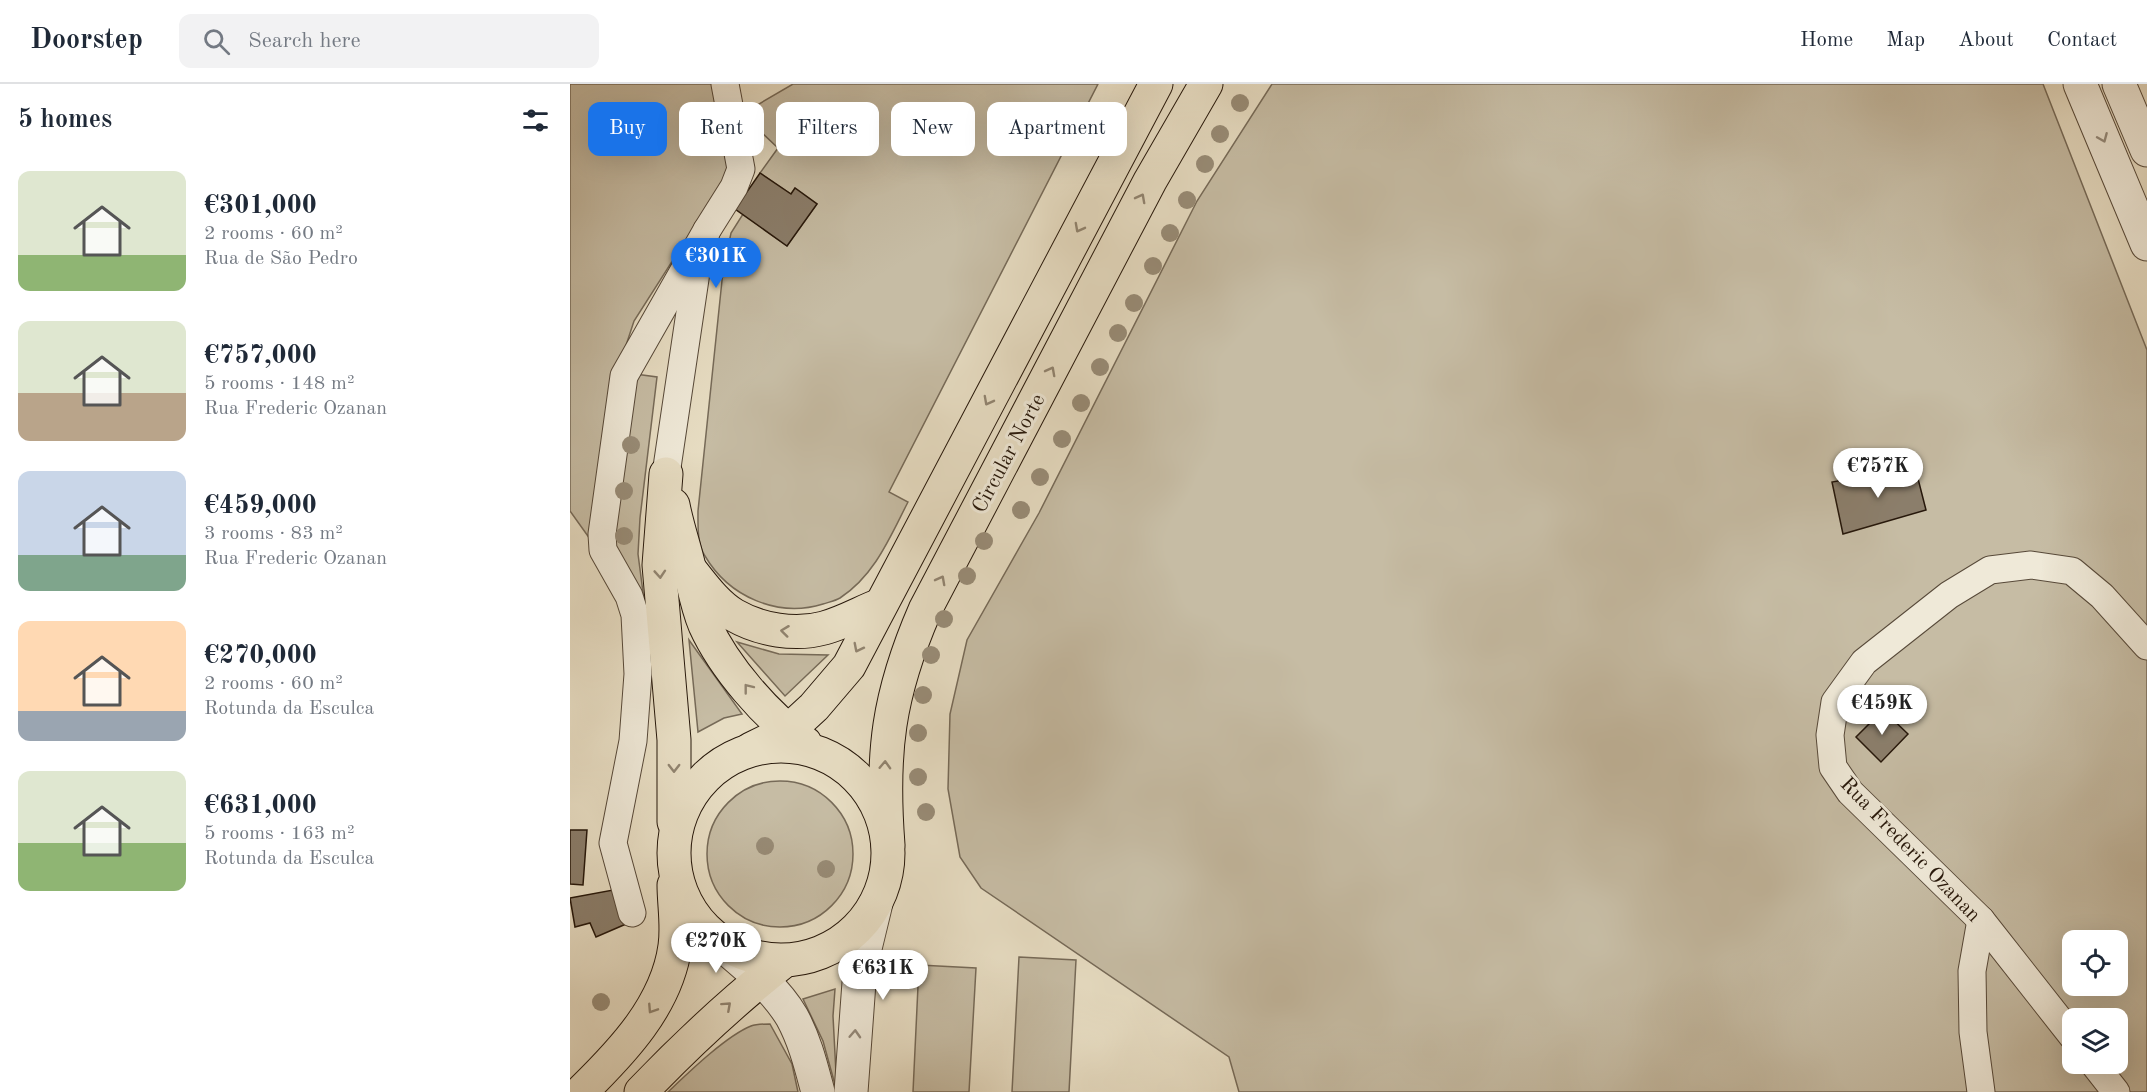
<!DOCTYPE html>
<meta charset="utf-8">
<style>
body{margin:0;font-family:"Old Standard TT",serif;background:#f2f2f3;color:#1f2937;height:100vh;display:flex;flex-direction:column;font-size:22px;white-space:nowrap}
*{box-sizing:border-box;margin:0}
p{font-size:20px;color:#747a83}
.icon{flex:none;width:33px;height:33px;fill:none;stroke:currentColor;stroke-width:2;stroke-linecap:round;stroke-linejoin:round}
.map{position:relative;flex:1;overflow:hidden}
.sheet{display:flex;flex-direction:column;background:#fff;width:570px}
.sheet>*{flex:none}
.hud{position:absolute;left:18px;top:18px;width:570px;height:54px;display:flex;gap:12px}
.tools{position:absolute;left:1492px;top:846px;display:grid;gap:12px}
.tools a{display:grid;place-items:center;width:66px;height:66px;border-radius:12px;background:#fff;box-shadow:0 6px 24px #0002;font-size:30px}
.price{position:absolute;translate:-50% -51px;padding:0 14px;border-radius:21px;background:#fff;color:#222;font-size:20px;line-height:39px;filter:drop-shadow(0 2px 3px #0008)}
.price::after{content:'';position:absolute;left:50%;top:36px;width:18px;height:14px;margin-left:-9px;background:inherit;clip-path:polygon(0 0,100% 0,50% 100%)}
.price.active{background:#1a73e8;color:#fff}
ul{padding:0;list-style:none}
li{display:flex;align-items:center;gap:18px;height:150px;padding:0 18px}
li span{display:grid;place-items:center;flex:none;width:168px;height:120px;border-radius:12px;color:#555}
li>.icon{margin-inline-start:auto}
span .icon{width:72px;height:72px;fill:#fffc;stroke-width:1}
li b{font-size:26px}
h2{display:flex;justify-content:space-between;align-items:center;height:72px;padding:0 18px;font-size:26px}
.pill{padding:0 21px;border-radius:12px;background:#fff;box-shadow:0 6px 24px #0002;font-size:21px;line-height:54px}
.pill.active{background:#1a73e8;color:#fff}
header{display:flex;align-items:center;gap:36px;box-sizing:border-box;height:84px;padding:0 30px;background:#fff;border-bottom:2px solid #e0e1e3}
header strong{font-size:28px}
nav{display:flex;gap:33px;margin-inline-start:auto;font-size:21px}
.search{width:420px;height:54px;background:#f2f2f3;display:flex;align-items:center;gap:15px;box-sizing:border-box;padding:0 21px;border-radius:12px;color:#747a83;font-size:22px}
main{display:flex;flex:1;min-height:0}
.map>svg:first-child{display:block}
.green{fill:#c6bca4;stroke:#766a58;stroke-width:1.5;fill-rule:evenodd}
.building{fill:#8b7e6b;stroke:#27180b;stroke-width:1.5}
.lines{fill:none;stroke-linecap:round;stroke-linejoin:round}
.minor-casing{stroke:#574939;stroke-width:29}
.tertiary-casing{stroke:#574939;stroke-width:35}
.primary-casing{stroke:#27180b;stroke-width:35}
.minor{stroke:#efe9d8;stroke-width:27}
.tertiary{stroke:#efe9d8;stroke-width:33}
.primary{stroke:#e7ddc3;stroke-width:33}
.tree{fill:#988c77}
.oneway{stroke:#958b7c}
.oneway2{stroke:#918470}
.labels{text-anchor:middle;stroke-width:6;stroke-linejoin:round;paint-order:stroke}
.street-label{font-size:21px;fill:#27180b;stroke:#efe9d8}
</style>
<header>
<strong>Doorstep</strong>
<div class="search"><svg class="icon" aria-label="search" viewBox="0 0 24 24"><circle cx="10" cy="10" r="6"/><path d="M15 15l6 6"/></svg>Search here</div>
<nav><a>Home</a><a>Map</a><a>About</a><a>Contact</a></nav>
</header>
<main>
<section class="sheet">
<h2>5 homes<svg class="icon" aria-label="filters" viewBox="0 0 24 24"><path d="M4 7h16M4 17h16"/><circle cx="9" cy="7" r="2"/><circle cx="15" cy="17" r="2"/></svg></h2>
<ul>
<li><span style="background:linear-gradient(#dfe7d0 70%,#8fb573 0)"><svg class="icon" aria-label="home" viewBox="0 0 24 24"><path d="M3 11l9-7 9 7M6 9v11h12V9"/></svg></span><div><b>€301,000</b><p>2 rooms · 60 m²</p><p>Rua de São Pedro</p></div></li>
<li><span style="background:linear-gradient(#dfe7d0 60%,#b9a48a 0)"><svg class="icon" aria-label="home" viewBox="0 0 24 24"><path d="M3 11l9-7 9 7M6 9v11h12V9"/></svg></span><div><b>€757,000</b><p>5 rooms · 148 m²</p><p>Rua Frederic Ozanan</p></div></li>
<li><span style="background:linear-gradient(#c9d6e8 70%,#7fa58c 0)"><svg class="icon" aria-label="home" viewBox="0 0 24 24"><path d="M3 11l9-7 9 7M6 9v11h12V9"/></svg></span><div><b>€459,000</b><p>3 rooms · 83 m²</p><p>Rua Frederic Ozanan</p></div></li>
<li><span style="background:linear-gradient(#ffd9b3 75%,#9aa5b1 0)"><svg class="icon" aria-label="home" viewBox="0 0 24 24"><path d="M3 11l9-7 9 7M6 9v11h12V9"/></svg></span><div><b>€270,000</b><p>2 rooms · 60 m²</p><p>Rotunda da Esculca</p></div></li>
<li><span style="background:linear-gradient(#dfe7d0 60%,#8fb573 0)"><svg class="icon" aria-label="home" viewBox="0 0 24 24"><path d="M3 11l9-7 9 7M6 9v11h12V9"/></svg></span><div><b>€631,000</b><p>5 rooms · 163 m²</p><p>Rotunda da Esculca</p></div></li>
</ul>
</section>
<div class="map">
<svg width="1577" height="1008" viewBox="0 0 1577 1008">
<rect width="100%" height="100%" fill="#e7ddc3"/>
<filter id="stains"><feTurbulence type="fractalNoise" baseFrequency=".00333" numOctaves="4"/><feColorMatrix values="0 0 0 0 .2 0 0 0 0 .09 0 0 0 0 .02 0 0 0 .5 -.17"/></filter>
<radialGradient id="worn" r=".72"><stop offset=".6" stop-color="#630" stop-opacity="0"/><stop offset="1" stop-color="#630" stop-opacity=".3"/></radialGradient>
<!-- green -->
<g class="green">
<path d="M0 0H144L158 70 156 93 64 237 42 304 20 455 0 427Z"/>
<path d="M223 0H528L319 408 338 418C320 453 305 491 270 514 265 517 259 518 253 520 208 534 159 513 135 472 127 460 128 441 128 427L153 187 161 149 173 130 217 162 247 120 225 104 221 110 190 89 208 64 172 30Z"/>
<path d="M702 0H1473L1577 266V1008H669L659 973 411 804 390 773 378 705 380 630 397 556 469 429 627 117ZM1503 856H1548V902H1503ZM1503 934H1548V980H1503Z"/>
<path d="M65 290 87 293 70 434 68 470 74 516 44 466 45 437Z"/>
<path d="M119 556 172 630 154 634 128 648Z"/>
<path d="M167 558 209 570 258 571 215 612Z"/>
<circle cx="210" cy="770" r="73"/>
<path d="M449 873 506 876 499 1008H442Z"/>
<path d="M349 881 406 884 399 1008H343Z"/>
<path d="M265 905 263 932 267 1008 253 957 233 915Z"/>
<path d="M200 940 222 980 228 1008H98C118 989 156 952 181 942 186 940 193 940 200 940Z"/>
</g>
<!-- building -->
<g class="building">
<path d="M190 89 221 110 225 104 247 120 217 162 165 125Z"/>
<path d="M1345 383 1356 426 1273 450 1262 398Z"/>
<path d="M1313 626 1338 650 1311 678 1286 653Z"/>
<path d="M0 746H17L13 801 0 800Z"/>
<path d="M43 806 56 840 26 853 20 839 5 843 0 814Z"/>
</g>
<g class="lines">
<defs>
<g id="minor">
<path d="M96 390 129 168 137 146 164 103 171 85 155 0"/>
<path d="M62 829 43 759 63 657 68 590 65 531 59 512 33 466 32 450 54 292 137 146"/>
<path d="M1411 836 1402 887 1403 948 1411 1008"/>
<path d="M1503 953 1411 836 1280 708 1263 683 1260 651 1265 618 1294 578 1379 511 1420 486 1461 481 1502 487 1532 512 1577 562"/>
<path d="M1524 980 1546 1008"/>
</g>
<g id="tertiary">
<path d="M1510 0 1577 160"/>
<path d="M1549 0 1577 66"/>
<path d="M136 847C165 873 202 899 222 933 235 957 241 982 248 1008"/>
<path d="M281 1008 290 885 306 819"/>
</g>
<g id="primary">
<path d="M96 390 89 481 104 656V738"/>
<path d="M103 421C107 442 114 462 119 483 124 503 127 522 135 541 154 583 197 633 235 659"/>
<path d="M122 488C134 503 147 521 164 531 190 546 225 552 254 544 273 539 292 528 310 521"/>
<circle cx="211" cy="769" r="107"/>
<path d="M181 665 218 647 244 623 279 582 586 0"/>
<path d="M318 761C311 669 318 611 355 526L580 97 636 0"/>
<path d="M11 1008C52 968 97 921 105 862 108 842 104 820 104 801"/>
<path d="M71 1008C117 960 162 918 214 877"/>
</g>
</defs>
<!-- minor casing -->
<use href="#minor" class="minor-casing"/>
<!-- tertiary casing -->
<use href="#tertiary" class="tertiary-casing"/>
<!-- primary casing -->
<use href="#primary" class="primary-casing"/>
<!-- minor -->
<use href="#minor" class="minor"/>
<!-- tertiary -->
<use href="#tertiary" class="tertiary"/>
<!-- primary -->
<use href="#primary" class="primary"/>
</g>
<!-- trees -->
<g class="tree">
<circle cx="670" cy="19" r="9"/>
<circle cx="650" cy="50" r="9"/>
<circle cx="635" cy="80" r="9"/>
<circle cx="617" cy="116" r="9"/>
<circle cx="600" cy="149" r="9"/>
<circle cx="583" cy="182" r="9"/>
<circle cx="564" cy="219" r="9"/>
<circle cx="548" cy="249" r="9"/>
<circle cx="530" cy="283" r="9"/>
<circle cx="511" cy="319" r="9"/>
<circle cx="492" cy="355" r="9"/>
<circle cx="61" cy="361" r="9"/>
<circle cx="470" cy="393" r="9"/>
<circle cx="54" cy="407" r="9"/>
<circle cx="451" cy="426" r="9"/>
<circle cx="54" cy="452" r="9"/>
<circle cx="414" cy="457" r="9"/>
<circle cx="397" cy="492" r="9"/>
<circle cx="374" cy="535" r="9"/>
<circle cx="361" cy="571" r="9"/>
<circle cx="353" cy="611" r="9"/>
<circle cx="348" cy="649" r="9"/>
<circle cx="348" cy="693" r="9"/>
<circle cx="356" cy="728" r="9"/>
<circle cx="195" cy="762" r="9"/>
<circle cx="256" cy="785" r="9"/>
<circle cx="31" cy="918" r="9"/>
</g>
<!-- one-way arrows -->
<defs><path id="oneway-chevron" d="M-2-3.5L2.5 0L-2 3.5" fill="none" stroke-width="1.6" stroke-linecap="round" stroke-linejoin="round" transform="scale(1.5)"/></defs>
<g class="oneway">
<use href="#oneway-chevron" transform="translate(1533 54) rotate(67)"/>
<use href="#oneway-chevron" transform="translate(285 950) rotate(-87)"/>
</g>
<g class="oneway2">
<use href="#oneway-chevron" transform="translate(571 114) rotate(-62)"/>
<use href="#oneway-chevron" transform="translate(509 144) rotate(118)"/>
<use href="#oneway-chevron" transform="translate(481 287) rotate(-62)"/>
<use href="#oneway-chevron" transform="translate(418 317) rotate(118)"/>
<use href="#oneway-chevron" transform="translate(90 490) rotate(86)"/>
<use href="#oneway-chevron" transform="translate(371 496) rotate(-62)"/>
<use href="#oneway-chevron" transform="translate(215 547) rotate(-173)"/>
<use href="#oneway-chevron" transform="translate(288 564) rotate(117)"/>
<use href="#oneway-chevron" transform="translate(178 604) rotate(-128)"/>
<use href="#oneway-chevron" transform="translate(315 681) rotate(-88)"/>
<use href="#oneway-chevron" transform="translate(104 684) rotate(90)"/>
<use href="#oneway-chevron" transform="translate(157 922) rotate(-42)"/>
<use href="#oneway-chevron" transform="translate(82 925) rotate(123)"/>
</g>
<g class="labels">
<!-- street labels -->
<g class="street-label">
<text transform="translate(438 369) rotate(-62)" y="7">Circular Norte</text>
<text transform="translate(1341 765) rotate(46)" y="7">Rua Frederic Ozanan</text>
</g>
</g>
<rect width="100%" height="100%" filter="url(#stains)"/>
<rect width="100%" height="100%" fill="url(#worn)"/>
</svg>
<div class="tools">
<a><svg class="icon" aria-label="locate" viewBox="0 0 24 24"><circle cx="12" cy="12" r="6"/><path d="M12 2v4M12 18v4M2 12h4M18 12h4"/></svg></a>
<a><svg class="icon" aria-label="layers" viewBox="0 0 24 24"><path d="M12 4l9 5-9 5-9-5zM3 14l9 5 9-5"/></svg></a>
</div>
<b class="price active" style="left:146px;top:205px">€301K</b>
<b class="price" style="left:1308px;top:415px">€757K</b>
<b class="price" style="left:1312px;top:652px">€459K</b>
<b class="price" style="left:146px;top:890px">€270K</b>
<b class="price" style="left:313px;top:917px">€631K</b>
<div class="hud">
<a class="pill active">Buy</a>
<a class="pill">Rent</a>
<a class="pill">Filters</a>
<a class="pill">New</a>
<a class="pill">Apartment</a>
</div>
</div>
</main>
